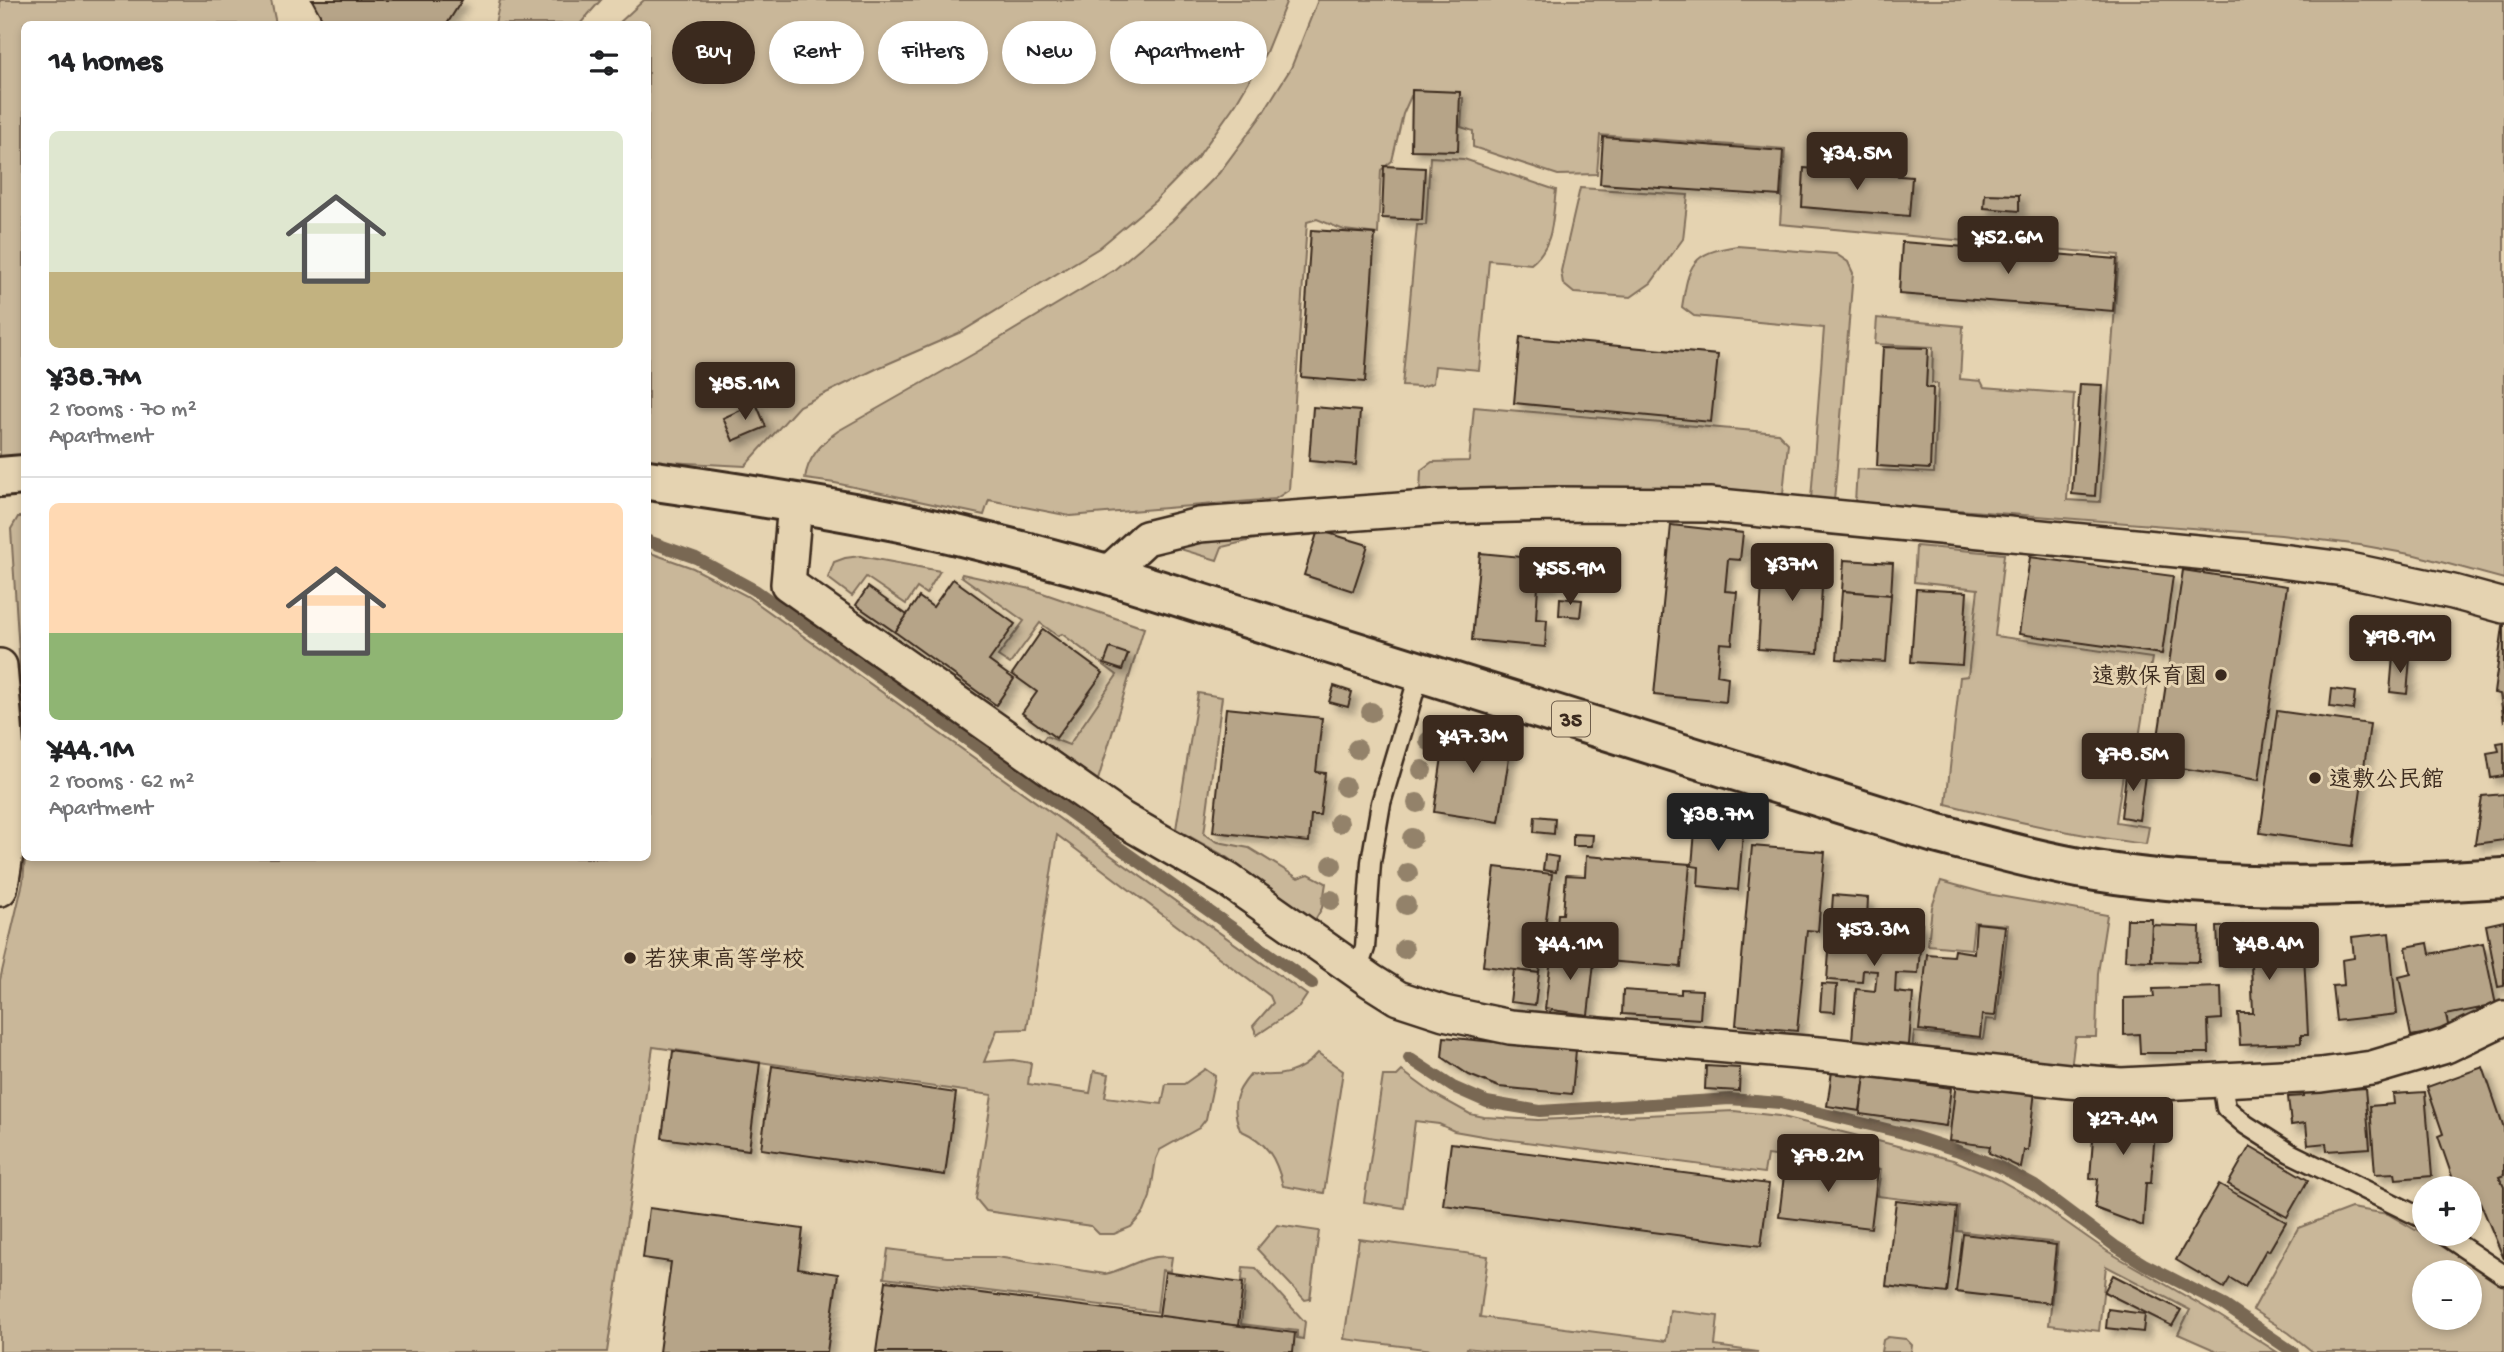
<!DOCTYPE html>
<meta charset="utf-8">
<style>
body{margin:0;font-family:"Gochi Hand","Klee One",sans-serif;background:#f2f2f2;color:#202124;height:100vh;display:flex;flex-direction:column;font-size:26px;white-space:nowrap}
*{box-sizing:border-box;margin:0}
p{font-size:23px;color:#757577}
.icon{flex:none;width:38px;height:38px;fill:none;stroke:currentColor;stroke-width:2;stroke-linecap:round;stroke-linejoin:round}
.map{position:relative;flex:1;overflow:hidden}
.side{position:absolute;left:21px;top:21px;width:630px;height:840px;display:flex;flex-direction:column;background:#fff;border-radius:10px;box-shadow:0 4px 10px #0003}
.side>*{flex:none}
.guide{position:absolute;left:672px;top:21px;width:665px;height:63px;display:flex;gap:14px}
.tools{position:absolute;left:2412px;top:1176px;display:grid;gap:14px}
.tools a{display:grid;place-items:center;width:70px;height:70px;border-radius:50%;background:#fff;box-shadow:0 4px 10px #0003;font-size:35px}
.price{position:absolute;translate:-50% -60px;padding:0 16px;border-radius:7px;background:#3b2a1e;color:#fff;font-size:23px;line-height:46px;filter:drop-shadow(0 2px 4px #0008)}
.price::after{content:'';position:absolute;left:50%;top:42px;width:21px;height:16px;margin-left:-10px;background:inherit;clip-path:polygon(0 0,100% 0,50% 100%)}
.price.on{background:#222;color:#fff}
ul{padding:0;list-style:none}
li{display:grid;align-content:center;gap:14px;height:371px;padding:0 28px}
li+li{border-top:2px solid #e0e0e0}
li span{display:grid;place-items:center;height:217px;border-radius:10px;color:#555}
li>.icon{margin-inline-start:auto}
span .icon{width:126px;height:126px;fill:#fffc;stroke-width:1}
li b{font-size:30px}
h2{display:flex;justify-content:space-between;align-items:center;height:84px;padding:0 28px;font-size:30px}
.tag{padding:0 24px;border-radius:32px;background:#fff;box-shadow:0 4px 10px #0003;font-size:24px;line-height:63px}
.tag.on{background:#3b2a1e;color:#fff}
.map>svg:first-child{display:block}
.green{fill:#c9b799;stroke:#82705c;stroke-width:2;fill-rule:evenodd}
.lines{fill:none;stroke-linecap:round;stroke-linejoin:round}
.stream{stroke:#796753;stroke-width:12}
.building{fill:#b6a488;stroke:#3b2a1e;stroke-width:2;filter:url(#shadow)}
.lane-casing{stroke:#3b2a1e;stroke-width:23}
.street-casing{stroke:#3b2a1e;stroke-width:38}
.primary-casing{stroke:#3b2a1e;stroke-width:44}
.lane{stroke:#e5d3b1;stroke-width:18}
.street{stroke:#e5d3b1;stroke-width:33}
.primary{stroke:#e5d3b1;stroke-width:38}
.tree{fill:#93826a}
.poi-dot{fill:#3b2a1e;stroke:#e5d3b1;stroke-width:2.5}
.labels{text-anchor:middle;stroke-width:6;stroke-linejoin:round;paint-order:stroke}
.shield{fill:#e5d3b1;stroke:#6e5d4a;stroke-width:2}
.shield-label{font-size:21px;font-weight:bold;fill:#3b2a1e}
.poi-label{font-size:23px;font-weight:bold;fill:#3b2a1e;stroke:#e5d3b1;text-anchor:start}
</style>
<div class="map">
<svg width="2504" height="1352" viewBox="0 0 2504 1352">
<defs>
<filter id="shadow"><feDropShadow dx="6" dy="6" stdDeviation="3.5" flood-color="#0004"/></filter>
</defs>
<rect width="100%" height="100%" fill="#e5d3b1"/>
<filter id="ink" filterUnits="userSpaceOnUse"><feTurbulence type="fractalNoise" baseFrequency=".0143" numOctaves="2"/><feDisplacementMap in="SourceGraphic" scale="14" xChannelSelector="R" yChannelSelector="G"/><feConvolveMatrix kernelMatrix="1 2 1 2 8 2 1 2 1" color-interpolation-filters="sRGB"/></filter>
<g filter="url(#ink)">
<!-- green -->
<g class="green">
<path d="M0 0H271L276 24H24V458L0 460Z"/>
<path d="M500 0H601L580 24H495Z"/>
<path d="M644 0H1287L1266 52 1236 103 1197 158 1155 201 1099 248 961 332 878 368 799 406 745 466 648 461V24H618Z"/>
<path d="M1318 0H2504V579L2415 555 2360 545 2281 535 1855 502 1857 469 1934 473 1938 384 1932 383 1933 347 1875 344 1877 318 1963 326 1960 379 1981 381 1984 387 2074 394 2067 500 2100 502 2119 255 1780 224 1785 149 1600 135 1597 174 1558 175 1473 147V131L1461 127 1463 98 1411 96 1403 114 1392 161 1381 170 1378 234 1344 230 1317 219 1307 222 1289 490 1275 499 1070 516 989 500 984 515 835 483 805 479C807 459 822 442 838 431L977 352 1114 270 1172 221 1219 173 1259 119 1291 68Z"/>
<path d="M1430 157 1464 159 1556 190C1552 218 1555 245 1531 264L1489 260 1479 370 1435 366 1433 383 1421 387 1402 386 1417 225H1426Z"/>
<path d="M1580 188 1688 195 1683 239 1651 283 1631 297 1574 293 1563 284 1561 271Z"/>
<path d="M1737 246 1836 254 1848 262 1853 273 1834 501 1811 499 1824 328 1694 316 1682 307C1689 264 1691 253 1737 246Z"/>
<path d="M1474 407 1778 433 1788 443 1783 494C1662 486 1541 488 1420 491L1421 470 1432 462 1469 461Z"/>
<path d="M18 517H24V729L11 529Z"/>
<path d="M1313 530 1311 535 1256 539 1222 547 1217 560 1180 549 1183 543Z"/>
<path d="M1916 546 2004 554 1995 636 2152 658 2135 762 2125 761 2116 822 2149 827 2146 844C2078 836 2012 821 1946 804L1960 677 1968 676 1978 589 1914 582Z"/>
<path d="M648 552 693 568 747 596 1307 995 1299 1007 1257 1035 1253 1026 1273 1003 1270 996 1057 835 1027 1029 997 1030 984 1062 1013 1060 1031 1063 1028 1084 1090 1093 1094 1071 1109 1074 1105 1097 1162 1104 1166 1084H1184L1205 1069 1215 1076 1206 1119 1199 1128 1160 1150 1156 1159 1150 1197 1144 1212 1131 1227 1114 1234H1099L1091 1226 986 1211 976 1199 992 1095 653 1047 607 1352H0V980L23 882 25 858H648Z"/>
<path d="M860 556 940 571 926 594 917 588 906 604 866 577 852 596 828 578 834 562 845 558Z"/>
<path d="M962 574 1031 589 1144 628 1098 780 1042 741 1046 736 1069 745 1117 675 1062 634 1058 636 1040 623 1010 664 998 656 1024 621 961 576Z"/>
<path d="M1198 693 1222 697 1204 834 1218 842 1249 848 1298 878 1309 874 1326 883 1322 908 1315 920 1225 856 1176 829Z"/>
<path d="M1941 881 1988 894 2107 915 2098 973 2096 1037H2075L2071 1069 1912 1051 1914 1032 1983 1039 1986 1019 1997 1020 2008 925 1974 922 1971 949 1928 945 1932 907Z"/>
<path d="M1318 1053 1343 1071 1324 1193 1283 1186C1276 1157 1267 1142 1240 1130 1231 1105 1234 1094 1251 1074 1278 1078 1300 1074 1318 1053Z"/>
<path d="M1402 1071 1432 1093 1470 1114 1484 1117 1538 1120 1734 1111 1779 1116 1953 1160 1996 1178 2030 1197 2107 1251 2217 1314 2277 1352H2219L2178 1334 2190 1310 2106 1266 2099 1331 2049 1325 2058 1243 1957 1231 1959 1206 1877 1196 1881 1169 1767 1155 1764 1173 1488 1137 1454 1131 1439 1124 1415 1121 1404 1208 1364 1202 1383 1076H1397Z"/>
<path d="M2351 1208 2388 1214 2504 1282V1352H2313L2289 1333 2253 1310 2298 1228ZM2424 1272H2469V1318H2424Z"/>
<path d="M1277 1225 1319 1231 1310 1299 1305 1300 1257 1249Z"/>
<path d="M1359 1239 1488 1256 1480 1317 1666 1341 1670 1310 1718 1316 1715 1346 1758 1352H1500L1467 1348 1466 1352H1449L1344 1339Z"/>
<path d="M888 1249 947 1257H997L1105 1274C1132 1268 1141 1254 1172 1257L1170 1271 1162 1270 1157 1312 884 1278Z"/>
<path d="M1243 1267 1256 1268 1305 1322 1303 1339 1297 1338V1331L1241 1324 1246 1281 1242 1280Z"/>
<path d="M1888 1337 1906 1339 1912 1345 1911 1352H1881L1883 1340Z"/>
</g>
<g class="lines">
<!-- stream -->
<g class="stream">
<path d="M648 541 696 558 755 590 1312 984"/>
<path d="M1409 1058 1453 1087 1487 1102 1540 1111 1730 1099 1780 1103 1903 1133 1956 1150 2000 1167 2035 1186 2115 1246 2144 1264 2224 1305 2293 1352"/>
</g>
</g>
<!-- building -->
<g class="building">
<path d="M312 0H462L447 24H325Z"/>
<path d="M1412 90 1460 92 1458 151 1411 150Z"/>
<path d="M1603 137 1783 151 1780 196 1600 184Z"/>
<path d="M1384 166 1425 168 1422 220 1382 218Z"/>
<path d="M1804 168 1912 177 1909 216 1802 207Z"/>
<path d="M1985 194 2019 195V211L1984 208Z"/>
<path d="M1311 230 1375 234 1365 382 1301 377Z"/>
<path d="M1902 242 2117 259 2113 311 1899 294Z"/>
<path d="M1520 337 1718 355 1711 422 1514 403Z"/>
<path d="M1883 347 1928 348 1926 388H1933L1930 469 1877 466Z"/>
<path d="M2080 384 2102 385 2095 496 2072 494Z"/>
<path d="M756 403 766 427 733 441 723 418Z"/>
<path d="M1313 407 1360 411 1356 465 1309 461Z"/>
<path d="M1671 525 1743 533 1740 560 1728 559 1725 591 1737 592 1732 644 1720 643 1717 675 1728 677 1726 702 1654 695Z"/>
<path d="M1318 530 1368 545 1353 591 1304 575Z"/>
<path d="M1768 551 1824 555 1818 653 1758 649 1762 584H1766Z"/>
<path d="M1480 553 1553 560 1551 588 1538 586 1536 619 1547 620 1545 647 1472 640Z"/>
<path d="M2030 557 2173 576 2162 654 2019 634Z"/>
<path d="M1844 560 1893 563 1891 595 1842 591Z"/>
<path d="M2183 570 2287 586 2259 780 2154 764Z"/>
<path d="M953 579 1015 624 989 661 1014 679 996 705 895 632 919 597 933 607Z"/>
<path d="M868 587 907 615 895 632 856 605Z"/>
<path d="M1916 589 1967 592 1962 665 1911 662Z"/>
<path d="M1842 591 1891 595 1886 662 1837 659Z"/>
<path d="M1560 598 1582 600 1580 617 1559 615Z"/>
<path d="M2503 626H2504V722L2500 694 2494 693Z"/>
<path d="M1043 629 1103 673 1056 738 1022 713 1037 692 1012 674Z"/>
<path d="M1110 648 1128 654 1122 670 1104 664Z"/>
<path d="M2393 656 2410 658 2407 694 2390 692Z"/>
<path d="M1334 686 1352 692 1348 707 1329 702Z"/>
<path d="M2332 689 2355 692 2353 710 2330 707Z"/>
<path d="M1226 708 1322 718 1316 772 1325 773 1320 815H1311L1309 842 1213 832Z"/>
<path d="M2277 711 2370 724 2353 846 2260 833Z"/>
<path d="M1446 729 1512 738 1499 822 1434 812Z"/>
<path d="M2504 742V776L2491 778 2487 753 2499 751 2497 743Z"/>
<path d="M2127 766 2146 768 2139 820 2121 817Z"/>
<path d="M2504 794V840L2475 844 2482 796Z"/>
<path d="M1535 816 1555 818 1554 834 1534 832Z"/>
<path d="M1696 819 1744 823 1738 890 1698 886 1699 867 1692 866Z"/>
<path d="M1573 834 1593 835 1592 846H1573Z"/>
<path d="M1752 846 1825 852 1818 931 1807 930 1797 1031 1736 1025Z"/>
<path d="M1545 855 1558 857 1556 872 1543 870Z"/>
<path d="M1586 856 1690 864 1681 967 1606 961 1607 939 1556 935 1558 914H1563L1566 875 1585 876Z"/>
<path d="M1495 867 1552 874 1539 973 1483 966Z"/>
<path d="M1833 895 1868 898 1867 919 1922 924 1918 974 1896 973 1895 992 1913 994 1909 1045 1852 1041 1856 989 1875 991 1877 971 1863 970 1862 982 1827 980Z"/>
<path d="M2127 919H2152L2151 961 2125 960Z"/>
<path d="M2504 921V986L2498 987 2486 925Z"/>
<path d="M1976 923 2005 926 1995 1016 1982 1015 1980 1037 1919 1030 1927 954 1953 956 1954 950 1974 953Z"/>
<path d="M2286 924V935L2303 934 2308 1035H2301V1043L2240 1045 2238 1013H2253L2251 964 2219 966 2217 927Z"/>
<path d="M2152 925 2200 927 2199 962 2151 961Z"/>
<path d="M2389 933 2397 1014 2336 1021 2332 986 2344 985 2342 960 2354 958 2352 937Z"/>
<path d="M2428 943 2430 954 2483 943 2496 1005 2446 1015 2449 1029 2411 1036 2399 977 2411 974 2406 947Z"/>
<path d="M1552 949 1595 954 1588 1015 1545 1009Z"/>
<path d="M1514 970 1539 973 1535 1005 1510 1002Z"/>
<path d="M1822 984 1837 985 1835 1012 1820 1011Z"/>
<path d="M2221 987 2222 1019 2208 1020 2209 1053H2140L2139 1034 2124 1035V998L2154 997 2153 989Z"/>
<path d="M1681 989 1702 990 1700 1019 1622 1014 1623 990 1681 994Z"/>
<path d="M1444 1037 1576 1050 1572 1094 1499 1087 1469 1075 1442 1057Z"/>
<path d="M673 1051 760 1063 749 1150 662 1138Z"/>
<path d="M772 1066 956 1093 945 1175 761 1149Z"/>
<path d="M1706 1066 1740 1068 1739 1091 1705 1089Z"/>
<path d="M2483 1067 2504 1128V1175L2499 1177 2504 1187V1259L2480 1202 2477 1203 2473 1191 2469 1192V1188H2456L2438 1136 2443 1134 2427 1087Z"/>
<path d="M1832 1071 1865 1076 1860 1111 1827 1106Z"/>
<path d="M1865 1076 1951 1088 1946 1126 1860 1114Z"/>
<path d="M1956 1082 2035 1091 2028 1150H2024L2021 1168 1989 1153 1990 1146 1949 1141Z"/>
<path d="M2365 1088 2370 1148 2327 1151 2326 1143 2308 1145 2306 1123 2291 1125 2288 1097 2304 1096V1092Z"/>
<path d="M2425 1092 2432 1176 2396 1179 2395 1173 2375 1174 2370 1106 2394 1104 2393 1094Z"/>
<path d="M2096 1100 2157 1105 2151 1183H2146L2143 1226 2095 1208 2098 1179 2090 1178Z"/>
<path d="M1451 1143 1769 1184 1761 1246 1443 1205Z"/>
<path d="M2250 1146 2308 1180 2287 1217 2228 1184Z"/>
<path d="M1786 1159 1878 1170 1871 1228 1779 1217Z"/>
<path d="M2219 1184 2286 1222 2269 1251 2266 1250 2245 1287 2230 1278 2224 1288 2176 1260Z"/>
<path d="M1896 1201 1957 1208 1947 1293 1886 1286Z"/>
<path d="M649 1208 803 1229 798 1268 838 1274 827 1352H659L671 1262 643 1258Z"/>
<path d="M1963 1234 2056 1245 2050 1303 1956 1292Z"/>
<path d="M1165 1272 1243 1283 1238 1326 1159 1316Z"/>
<path d="M2113 1275 2181 1310 2172 1326 2104 1292Z"/>
<path d="M886 1281 1295 1333 1293 1352H876Z"/>
<path d="M2108 1309 2145 1314 2143 1332 2106 1328Z"/>
</g>
<g class="lines">
<defs>
<g id="lane">
<path d="M1357 971 1365 948 1371 862 1381 803 1420 672"/>
<path d="M2222 1082 2226 1108 2246 1125 2290 1153 2424 1219"/>
<path d="M2443 1234 2504 1275"/>
</g>
<g id="street">
<path d="M795 503 788 584 1122 819 1228 880 1371 981 1398 998 1444 1013 1510 1027 1830 1055 2068 1081 2121 1085 2321 1075 2372 1068 2446 1046 2504 1018"/>
<path d="M1107 574 1146 538 1199 525 1440 507 1555 504 1710 505 2249 557 2344 569 2453 592 2504 606"/>
<path d="M0 666C6 739 16 817 0 889"/>
</g>
<g id="primary">
<path d="M0 477 24 475"/>
<path d="M648 480C732 492 816 505 900 522 969 537 1038 555 1107 574L1935 833C1988 847 2041 862 2096 871 2230 893 2368 886 2504 878"/>
</g>
</defs>
<!-- lane casing -->
<use href="#lane" class="lane-casing"/>
<!-- street casing -->
<use href="#street" class="street-casing"/>
<!-- primary casing -->
<use href="#primary" class="primary-casing"/>
<!-- lane -->
<use href="#lane" class="lane"/>
<!-- street -->
<use href="#street" class="street"/>
<!-- primary -->
<use href="#primary" class="primary"/>
</g>
<!-- trees -->
<g class="tree">
<circle cx="1371" cy="712" r="10"/>
<circle cx="1429" cy="741" r="10"/>
<circle cx="1357" cy="749" r="10"/>
<circle cx="1422" cy="770" r="10"/>
<circle cx="1345" cy="787" r="10"/>
<circle cx="1417" cy="803" r="10"/>
<circle cx="1339" cy="823" r="10"/>
<circle cx="1412" cy="838" r="10"/>
<circle cx="1332" cy="865" r="10"/>
<circle cx="1408" cy="873" r="10"/>
<circle cx="1331" cy="900" r="10"/>
<circle cx="1406" cy="905" r="10"/>
<circle cx="1404" cy="949" r="10"/>
</g>
</g>
<!-- markers -->
<g class="poi-dot">
<circle cx="2221" cy="675" r="7"/>
<circle cx="2315" cy="778" r="7"/>
<circle cx="630" cy="958" r="7"/>
</g>
<g class="labels">
<!-- shield labels -->
<rect class="shield" x="1552" y="701.5" width="38" height="35" rx="5"/>
<g class="shield-label">
<text x="1571" y="726">35</text>
</g>
<!-- poi labels -->
<g class="poi-label">
<text x="2207" y="683" text-anchor="end">遠敷保育園</text>
<text x="2329" y="786">遠敷公民館</text>
<text x="644" y="966">若狭東高等学校</text>
</g>
</g>
</svg>
<div class="tools">
<a>+</a>
<a>−</a>
</div>
<b class="price" style="left:1857px;top:192px">¥34.5M</b>
<b class="price" style="left:2008px;top:276px">¥52.6M</b>
<b class="price" style="left:745px;top:422px">¥85.1M</b>
<b class="price" style="left:1792px;top:603px">¥37M</b>
<b class="price" style="left:1570px;top:607px">¥55.9M</b>
<b class="price" style="left:2400px;top:675px">¥98.9M</b>
<b class="price" style="left:1473px;top:775px">¥47.3M</b>
<b class="price" style="left:2133px;top:793px">¥78.5M</b>
<b class="price on" style="left:1718px;top:853px">¥38.7M</b>
<b class="price" style="left:1874px;top:968px">¥53.3M</b>
<b class="price" style="left:1570px;top:982px">¥44.1M</b>
<b class="price" style="left:2269px;top:982px">¥48.4M</b>
<b class="price" style="left:2123px;top:1157px">¥27.4M</b>
<b class="price" style="left:1828px;top:1194px">¥78.2M</b>
<div class="guide">
<a class="tag on">Buy</a>
<a class="tag">Rent</a>
<a class="tag">Filters</a>
<a class="tag">New</a>
<a class="tag">Apartment</a>
</div>
<section class="side">
<h2>14 homes<svg class="icon" aria-label="filters" viewBox="0 0 24 24"><path d="M4 7h16M4 17h16"/><circle cx="9" cy="7" r="2"/><circle cx="15" cy="17" r="2"/></svg></h2>
<ul>
<li><span style="background:linear-gradient(#dfe7d0 65%,#c2b280 0)"><svg class="icon" aria-label="home" viewBox="0 0 24 24"><path d="M3 11l9-7 9 7M6 9v11h12V9"/></svg></span><div><b>¥38.7M</b><p>2 rooms · 70 m²</p><p>Apartment</p></div></li>
<li><span style="background:linear-gradient(#ffd9b3 60%,#8fb573 0)"><svg class="icon" aria-label="home" viewBox="0 0 24 24"><path d="M3 11l9-7 9 7M6 9v11h12V9"/></svg></span><div><b>¥44.1M</b><p>2 rooms · 62 m²</p><p>Apartment</p></div></li>
</ul>
</section>
</div>
